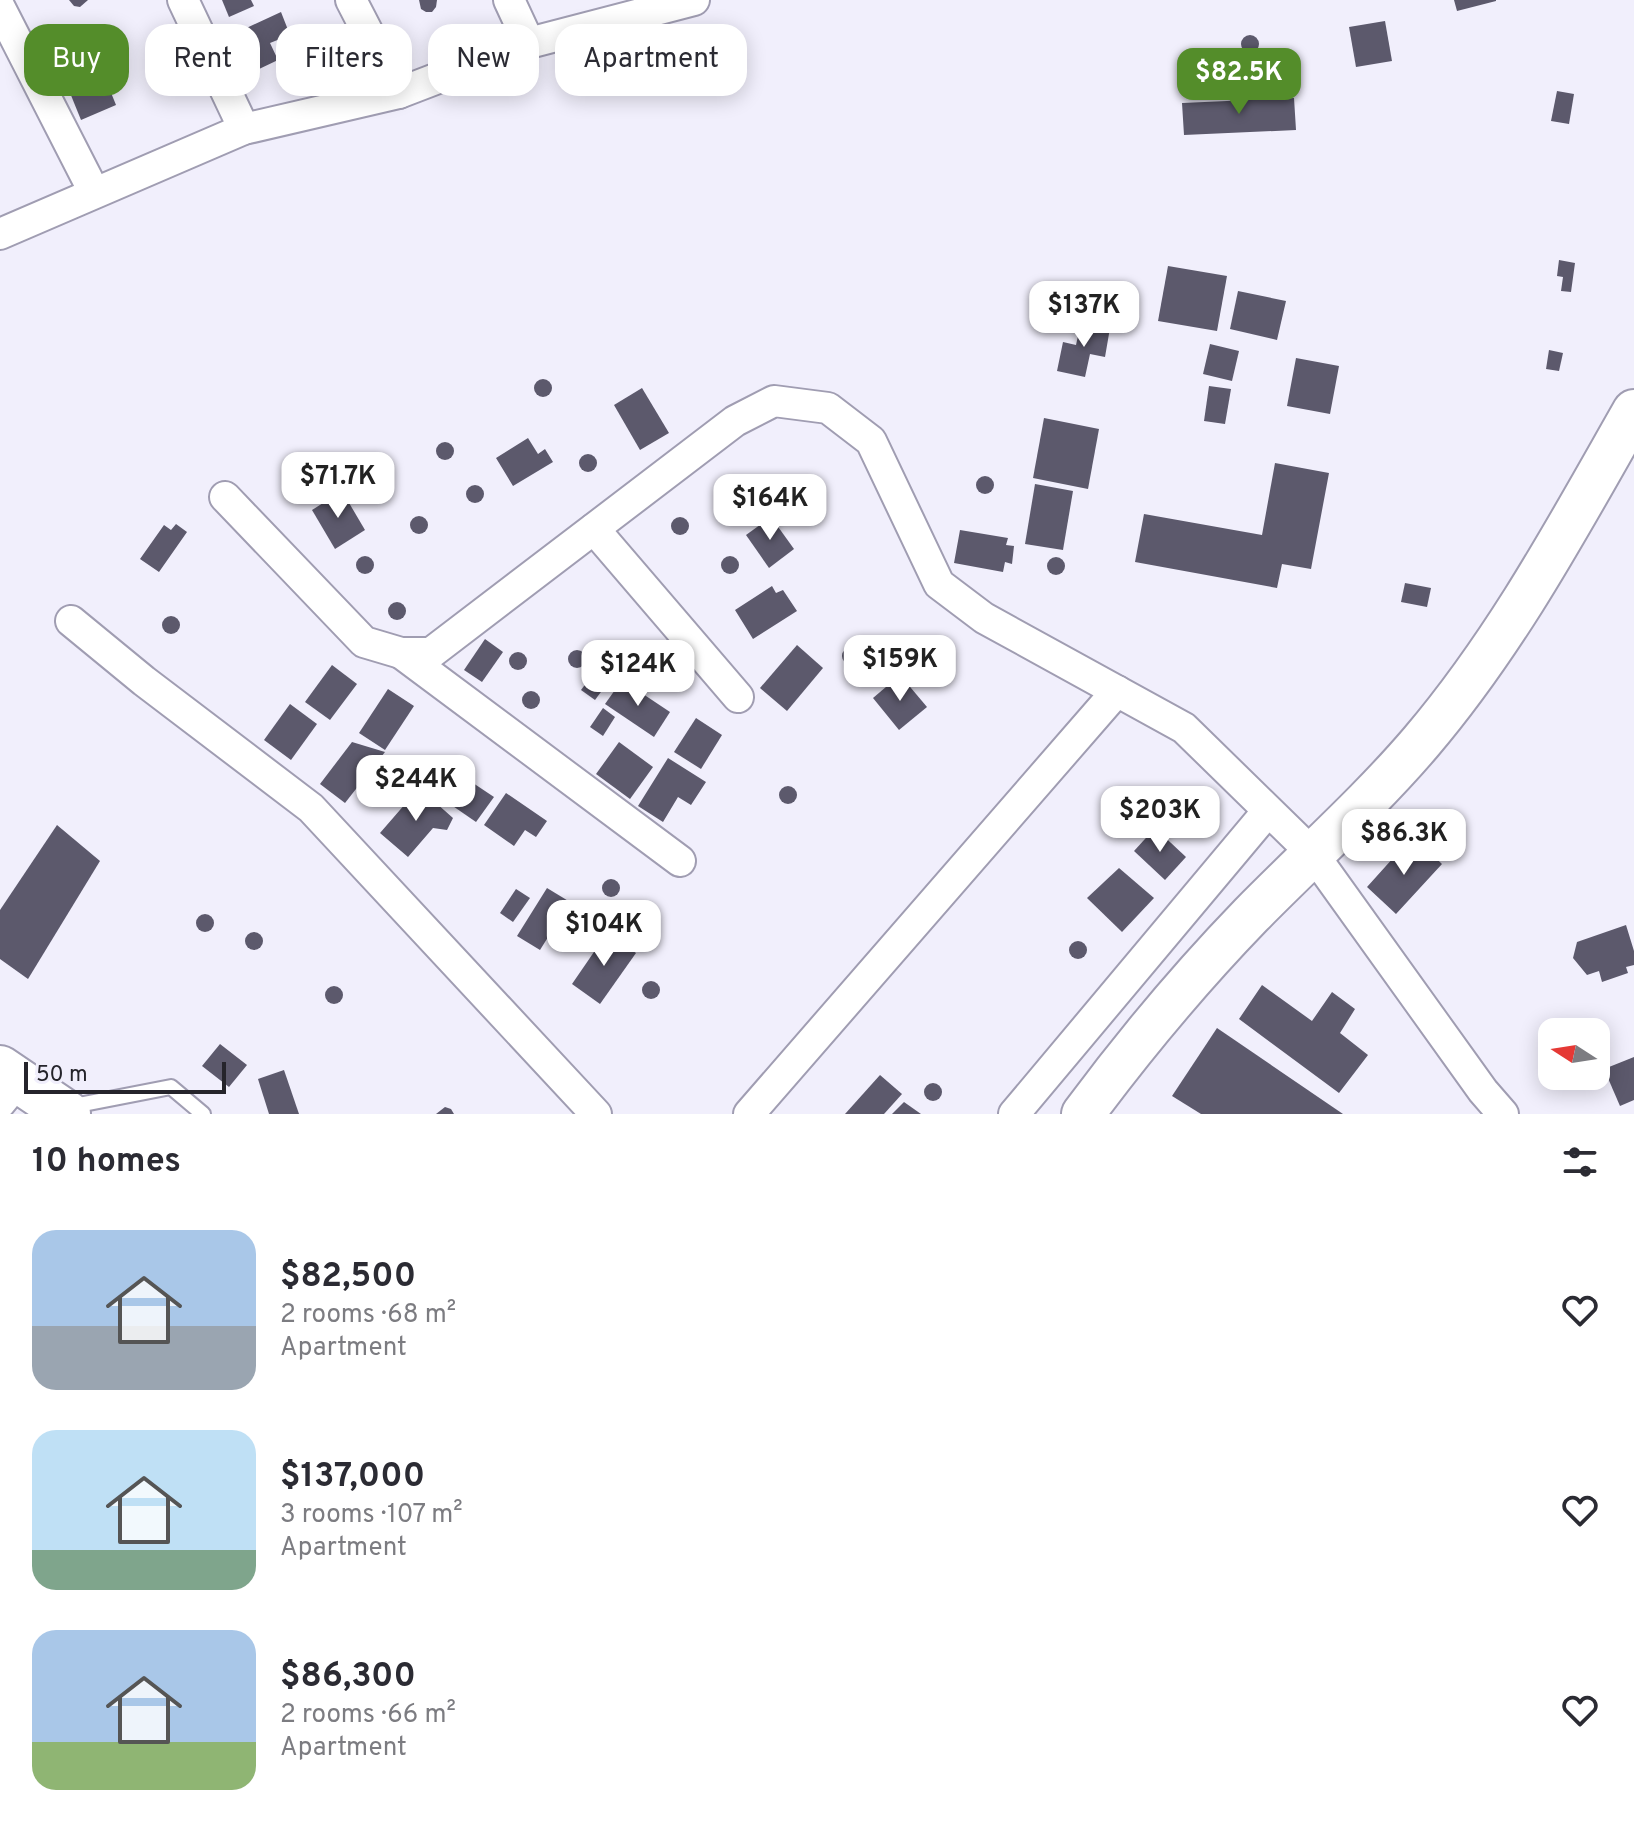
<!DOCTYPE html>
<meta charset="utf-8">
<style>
body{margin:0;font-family:Overpass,sans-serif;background:#f2f2f3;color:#2b2b33;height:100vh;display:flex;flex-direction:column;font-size:30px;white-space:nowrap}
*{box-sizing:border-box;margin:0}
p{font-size:26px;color:#7c7c81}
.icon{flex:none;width:44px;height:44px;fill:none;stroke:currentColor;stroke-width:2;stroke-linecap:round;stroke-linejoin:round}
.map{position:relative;height:1114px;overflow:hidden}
.sheet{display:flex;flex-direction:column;background:#fff;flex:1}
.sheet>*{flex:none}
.hud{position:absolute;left:24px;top:24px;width:800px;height:72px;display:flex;gap:16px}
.needle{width:52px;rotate:282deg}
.tools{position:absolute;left:1538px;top:1018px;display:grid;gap:16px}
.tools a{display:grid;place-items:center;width:72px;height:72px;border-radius:16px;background:#fff;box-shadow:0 4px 20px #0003;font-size:40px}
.scale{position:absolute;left:24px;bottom:20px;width:202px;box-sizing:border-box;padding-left:8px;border:4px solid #25242b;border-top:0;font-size:22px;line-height:28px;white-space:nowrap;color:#25242b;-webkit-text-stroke:6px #f1effc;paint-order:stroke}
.price{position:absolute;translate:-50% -68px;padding:0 18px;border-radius:16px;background:#fff;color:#222;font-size:26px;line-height:52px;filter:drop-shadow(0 2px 4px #0008)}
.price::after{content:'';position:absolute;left:50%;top:48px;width:24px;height:18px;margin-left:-12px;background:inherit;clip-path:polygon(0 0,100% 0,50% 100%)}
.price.current{background:#548d2a;color:#fff}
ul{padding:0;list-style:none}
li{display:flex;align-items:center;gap:24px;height:200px;padding:0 32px}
li span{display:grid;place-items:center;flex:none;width:224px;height:160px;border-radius:24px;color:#555}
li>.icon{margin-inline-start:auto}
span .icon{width:96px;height:96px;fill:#fffc;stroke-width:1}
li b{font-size:34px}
h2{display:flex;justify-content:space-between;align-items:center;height:96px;padding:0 32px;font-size:34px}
.pill{padding:0 28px;border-radius:24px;background:#fff;box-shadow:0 4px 20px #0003;font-size:28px;line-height:72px}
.pill.current{background:#548d2a;color:#fff}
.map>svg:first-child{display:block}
.building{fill:#5c596c}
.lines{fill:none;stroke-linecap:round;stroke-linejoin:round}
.lane-casing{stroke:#a09db2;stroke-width:18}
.street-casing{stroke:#a09db2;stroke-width:34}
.secondary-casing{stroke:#a09db2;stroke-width:46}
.highway-casing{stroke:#a09db2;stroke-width:48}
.lane{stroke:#fff;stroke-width:14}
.street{stroke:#fff;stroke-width:30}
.secondary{stroke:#fff;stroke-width:42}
.highway{stroke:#fff;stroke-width:44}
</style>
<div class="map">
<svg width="1634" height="1114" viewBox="0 0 1634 1114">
<rect width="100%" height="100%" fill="#f1effc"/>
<!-- building -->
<g class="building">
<path d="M69 0H88L80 7 74 6Z"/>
<path d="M222 0H251L254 6 229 17Z"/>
<path d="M419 0H437L436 7 432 12H426L421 9Z"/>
<path d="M1454 0H1496V1L1457 11Z"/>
<path d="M281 12 290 35 270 43 278 60 257 70 240 31Z"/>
<path d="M1385 21 1392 61 1356 67 1349 27Z"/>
<circle cx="1250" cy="44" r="9"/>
<path d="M99 63 116 105 81 120 64 78Z"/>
<circle cx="1255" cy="81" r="9"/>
<circle cx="1199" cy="82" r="9"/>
<path d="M1557 91 1574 94 1569 124 1551 121Z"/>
<path d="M1294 98 1296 130 1184 135 1182 103Z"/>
<path d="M1559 260 1575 263 1571 292 1561 291 1563 277 1557 276Z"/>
<path d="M1168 266 1227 276 1217 331 1158 321Z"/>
<path d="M1238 291 1286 301 1277 340 1230 329Z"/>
<path d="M1081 322 1110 328 1105 357 1090 354 1085 377 1057 371 1063 342 1076 345Z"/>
<path d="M1210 344 1239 351 1232 381 1203 374Z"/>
<path d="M1549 350 1563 353 1559 371 1546 369Z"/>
<path d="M1296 358 1339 366 1330 414 1287 406Z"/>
<circle cx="543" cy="388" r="9"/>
<path d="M1209 386 1231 389 1225 424 1204 421Z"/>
<path d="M642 388 669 433 640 450 614 405Z"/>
<path d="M1044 418 1099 429 1088 489 1033 478Z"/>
<path d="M528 438 538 454 545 449 553 462 513 486 496 458Z"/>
<circle cx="445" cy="451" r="9"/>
<circle cx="588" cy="463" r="9"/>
<path d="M1275 463 1329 473 1311 569 1282 564 1277 588 1135 562 1144 514 1262 535Z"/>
<circle cx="985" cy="485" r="9"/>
<path d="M1035 484 1073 491 1063 550 1025 544Z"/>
<circle cx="475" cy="494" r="9"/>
<path d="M342 491 365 530 335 549 312 510Z"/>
<circle cx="754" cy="503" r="9"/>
<circle cx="419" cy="525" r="9"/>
<circle cx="680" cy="526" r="9"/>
<path d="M771 517 794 549 769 568 746 535Z"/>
<path d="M176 524 187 532 159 572 140 559 164 525 171 530Z"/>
<path d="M960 530 1008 538 1006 545 1014 546 1012 564 1005 562 1003 572 954 563Z"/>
<circle cx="730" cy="565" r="9"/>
<circle cx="365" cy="565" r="9"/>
<circle cx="1056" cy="566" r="9"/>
<path d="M1405 583 1431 588 1427 607 1401 602Z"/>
<path d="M772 586 776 593 783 590 797 611 753 639 735 610Z"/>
<circle cx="397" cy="611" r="9"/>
<circle cx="171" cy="625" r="9"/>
<path d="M485 639 503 652 482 682 464 670Z"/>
<path d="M797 645 823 668 787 711 760 688Z"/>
<circle cx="851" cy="656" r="9"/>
<circle cx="577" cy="659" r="9"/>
<circle cx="518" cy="661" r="9"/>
<path d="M332 665 357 684 330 720 305 702Z"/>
<path d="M596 670 612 677 595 700 581 690Z"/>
<path d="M900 675 927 707 899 730 873 698Z"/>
<path d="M622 680 670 712 654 737 605 704Z"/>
<path d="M388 689 414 706 385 750 359 733Z"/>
<circle cx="531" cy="700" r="9"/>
<path d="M290 704 317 724 291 760 264 740Z"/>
<path d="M603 708 615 717 603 736 590 727Z"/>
<path d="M696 718 722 735 701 769 674 752Z"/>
<path d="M352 742 385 752 345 803 320 784Z"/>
<path d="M619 742 653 767 630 799 596 774Z"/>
<path d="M668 758 706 782 691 805 678 797 663 822 638 806Z"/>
<circle cx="446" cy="774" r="9"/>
<path d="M464 777 494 797 476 822 447 802Z"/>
<circle cx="788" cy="795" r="9"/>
<path d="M419 788 453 818 447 830 433 828 408 857 380 833Z"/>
<path d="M506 793 547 821 536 837 525 830 514 846 484 825Z"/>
<path d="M57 825 100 861 28 979 0 959V910Z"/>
<path d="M1155 828 1186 857 1165 880 1134 851Z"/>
<path d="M1419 842 1442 864 1396 914 1367 887 1403 847 1409 854Z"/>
<path d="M1119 868 1154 898 1122 932 1087 898Z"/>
<circle cx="611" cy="888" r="9"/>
<path d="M547 888 570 902 540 950 517 936Z"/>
<path d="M516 889 530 898 513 922 500 913Z"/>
<circle cx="205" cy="923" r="9"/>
<path d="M1626 925 1634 951V965L1626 967 1628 973 1602 982 1599 971 1587 975 1573 958 1577 942Z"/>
<circle cx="254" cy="941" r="9"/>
<path d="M607 933 636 953 600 1004 572 984Z"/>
<circle cx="1078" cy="950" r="9"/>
<circle cx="651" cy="990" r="9"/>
<path d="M1262 985 1312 1021 1332 992 1355 1009 1340 1033 1368 1055 1339 1093 1239 1019Z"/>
<circle cx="334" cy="995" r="9"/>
<path d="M1217 1028 1343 1114H1201L1172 1096Z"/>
<path d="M220 1044 247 1065 229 1087 202 1066Z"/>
<path d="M1634 1057V1100L1620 1106 1604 1069Z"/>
<path d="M284 1070 299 1114H269L258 1079Z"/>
<path d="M880 1075 902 1094 884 1114H845Z"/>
<circle cx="933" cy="1092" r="9"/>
<path d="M904 1102 921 1114H892Z"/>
<path d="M445 1107 451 1109 454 1114H436Z"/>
</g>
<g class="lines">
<defs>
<path id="lane" d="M68 1107 171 1087 203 1114"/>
<g id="street">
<path d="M183 0 244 129"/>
<path d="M351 0 399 93"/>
<path d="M509 0 529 43"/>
<path d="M0 8 94 192"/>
<path d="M0 234 244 129 399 93 529 43 694 0"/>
<path d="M225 497 364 642 401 653H431L735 421 774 401 828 408 871 441 939 584 984 618 1184 728 1313 854 1483 1091 1503 1114"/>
<path d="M594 529 738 697"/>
<path d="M71 621 144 681 311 808 596 1114"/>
<path d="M401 653 680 861"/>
<path d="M0 1103 18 1081"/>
<path d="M749 1114 1117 691"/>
<path d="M1014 1114 1268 811"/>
</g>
<path id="secondary" d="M1083 1114C1135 1044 1191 977 1251 915 1308 857 1369 803 1421 742 1507 641 1569 525 1634 411"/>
<path id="highway" d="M0 1068 68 1114"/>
</defs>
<!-- lane casing -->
<use href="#lane" class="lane-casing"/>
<!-- street casing -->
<use href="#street" class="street-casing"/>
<!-- secondary casing -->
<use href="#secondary" class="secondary-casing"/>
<!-- highway casing -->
<use href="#highway" class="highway-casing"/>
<!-- lane -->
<use href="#lane" class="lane"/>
<!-- street -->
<use href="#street" class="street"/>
<!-- secondary -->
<use href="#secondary" class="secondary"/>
<!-- highway -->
<use href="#highway" class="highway"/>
</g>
</svg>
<div class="tools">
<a><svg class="needle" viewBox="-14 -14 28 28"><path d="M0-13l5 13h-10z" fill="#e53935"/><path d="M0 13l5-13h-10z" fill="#7c7c81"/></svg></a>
</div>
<div class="scale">50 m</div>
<b class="price current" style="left:1239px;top:116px">$82.5K</b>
<b class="price" style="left:1084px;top:349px">$137K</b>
<b class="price" style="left:338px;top:520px">$71.7K</b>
<b class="price" style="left:770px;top:542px">$164K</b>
<b class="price" style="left:900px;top:703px">$159K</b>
<b class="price" style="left:638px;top:708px">$124K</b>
<b class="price" style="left:416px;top:823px">$244K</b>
<b class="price" style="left:1160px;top:854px">$203K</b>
<b class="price" style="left:1404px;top:877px">$86.3K</b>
<b class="price" style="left:604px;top:968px">$104K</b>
<div class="hud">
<a class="pill current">Buy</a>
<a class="pill">Rent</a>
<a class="pill">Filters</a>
<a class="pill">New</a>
<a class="pill">Apartment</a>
</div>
</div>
<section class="sheet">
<h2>10 homes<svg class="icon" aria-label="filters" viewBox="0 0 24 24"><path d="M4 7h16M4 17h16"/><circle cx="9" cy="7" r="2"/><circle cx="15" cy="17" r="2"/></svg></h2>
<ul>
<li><span style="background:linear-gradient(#a9c7e8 60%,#9aa5b1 0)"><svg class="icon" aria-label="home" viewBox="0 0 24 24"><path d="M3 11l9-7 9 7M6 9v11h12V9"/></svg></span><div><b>$82,500</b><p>2 rooms · 68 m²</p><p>Apartment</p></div><svg class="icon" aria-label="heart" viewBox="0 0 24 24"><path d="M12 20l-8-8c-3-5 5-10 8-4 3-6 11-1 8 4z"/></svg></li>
<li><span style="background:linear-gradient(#bfe0f5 75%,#7fa58c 0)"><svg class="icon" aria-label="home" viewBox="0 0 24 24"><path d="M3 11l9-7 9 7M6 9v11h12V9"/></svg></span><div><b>$137,000</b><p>3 rooms · 107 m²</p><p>Apartment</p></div><svg class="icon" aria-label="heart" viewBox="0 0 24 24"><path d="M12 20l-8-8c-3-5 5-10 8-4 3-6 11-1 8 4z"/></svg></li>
<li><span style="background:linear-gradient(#a9c7e8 70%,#8fb573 0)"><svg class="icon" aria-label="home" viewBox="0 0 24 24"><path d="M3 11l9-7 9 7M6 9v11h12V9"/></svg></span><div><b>$86,300</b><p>2 rooms · 66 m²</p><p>Apartment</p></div><svg class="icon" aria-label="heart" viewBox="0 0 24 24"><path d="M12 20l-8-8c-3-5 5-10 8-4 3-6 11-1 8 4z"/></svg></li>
</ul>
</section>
